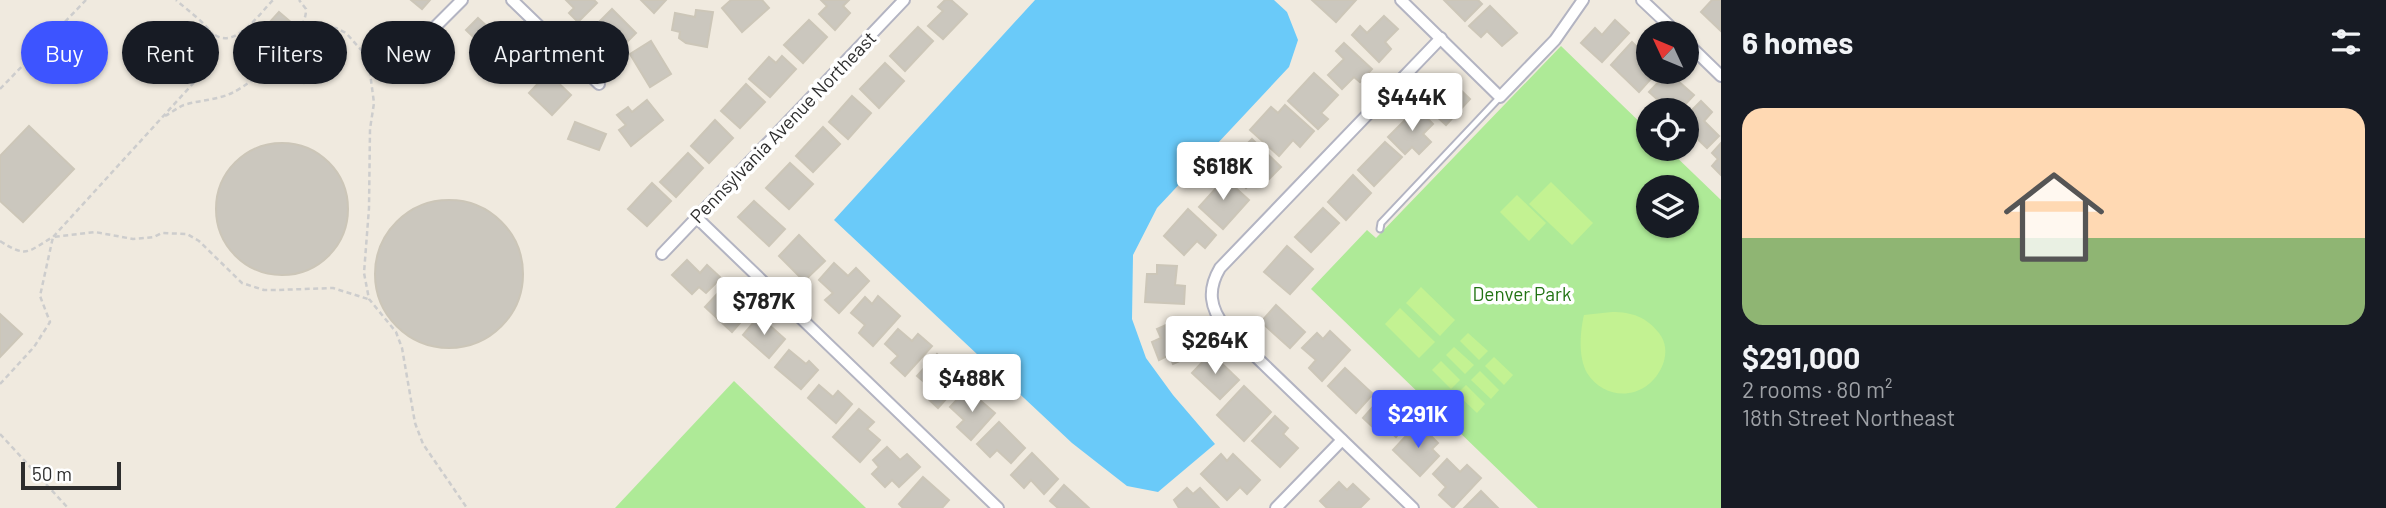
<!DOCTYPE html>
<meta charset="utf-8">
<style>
body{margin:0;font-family:Barlow,sans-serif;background:#242831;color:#f1f3f6;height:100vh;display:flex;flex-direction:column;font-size:26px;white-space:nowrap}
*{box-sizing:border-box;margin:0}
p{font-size:23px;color:#9ea1a6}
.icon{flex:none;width:38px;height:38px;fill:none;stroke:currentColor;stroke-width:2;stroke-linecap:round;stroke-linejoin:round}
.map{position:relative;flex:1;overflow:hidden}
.drawer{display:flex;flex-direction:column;background:#171b24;width:665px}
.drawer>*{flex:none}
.banner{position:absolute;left:21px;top:21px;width:665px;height:63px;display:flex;gap:14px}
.needle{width:46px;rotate:314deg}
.buttons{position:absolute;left:1636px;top:21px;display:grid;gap:14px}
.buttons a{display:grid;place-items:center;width:63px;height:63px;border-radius:50%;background:#171b24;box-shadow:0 2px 5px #0004;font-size:35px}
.scale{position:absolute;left:21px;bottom:18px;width:100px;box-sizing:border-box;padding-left:7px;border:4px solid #2d2d2d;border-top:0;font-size:19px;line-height:24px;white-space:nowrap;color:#2d2d2d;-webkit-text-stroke:5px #fff;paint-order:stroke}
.price{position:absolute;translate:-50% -60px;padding:0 16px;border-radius:7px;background:#fff;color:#222;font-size:23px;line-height:46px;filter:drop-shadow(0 2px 4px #0008)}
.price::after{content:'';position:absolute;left:50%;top:42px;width:21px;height:16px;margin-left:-10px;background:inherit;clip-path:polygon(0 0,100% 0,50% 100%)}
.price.on{background:#3d54ff;color:#fff}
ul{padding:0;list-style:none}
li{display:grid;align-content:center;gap:14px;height:371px;padding:0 21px}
li span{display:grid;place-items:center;height:217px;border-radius:21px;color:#555}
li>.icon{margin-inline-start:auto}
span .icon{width:126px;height:126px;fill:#fffc;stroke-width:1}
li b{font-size:30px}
h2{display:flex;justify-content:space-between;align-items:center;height:84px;padding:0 21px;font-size:30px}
.pill{padding:0 24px;border-radius:32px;background:#171b24;box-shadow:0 2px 5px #0004;font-size:24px;line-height:63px}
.pill.on{background:#3d54ff;color:#fff}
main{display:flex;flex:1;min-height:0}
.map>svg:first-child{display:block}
.green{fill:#aeea97;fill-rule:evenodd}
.pitch{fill:#c3f292}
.water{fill:#6acaf9}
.building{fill:#cbc7be;stroke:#ccc6b8;stroke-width:2}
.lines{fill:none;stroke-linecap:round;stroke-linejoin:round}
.lane-casing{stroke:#b3b4c2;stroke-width:9}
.street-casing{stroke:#b3b4c2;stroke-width:14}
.path{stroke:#cdcdcd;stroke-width:2.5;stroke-dasharray:5 3.5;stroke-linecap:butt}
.lane{stroke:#fff;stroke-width:5}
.street{stroke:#fff;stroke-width:10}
.labels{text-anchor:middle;stroke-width:7;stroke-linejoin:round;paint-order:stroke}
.street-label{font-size:19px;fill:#2d2d2d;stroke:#fff}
.park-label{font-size:19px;fill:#227314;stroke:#fff}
</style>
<main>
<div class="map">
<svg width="1721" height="508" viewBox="0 0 1721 508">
<rect width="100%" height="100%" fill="#f0eadf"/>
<!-- green -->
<g class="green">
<path d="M1561 46 1648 130V149H1668L1721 200V508H1538L1311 289 1367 230 1376 238ZM1648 187H1687V226H1648Z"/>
<path d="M734 381 866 508H615Z"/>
</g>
<!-- pitch -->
<g class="pitch">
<path d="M1551 182 1593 223 1572 245 1529 204Z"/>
<path d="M1517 195 1546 223 1529 241 1500 212Z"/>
<path d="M1421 287 1455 320 1440 336 1406 303Z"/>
<path d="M1400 308 1435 342 1419 358 1385 324Z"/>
<path d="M1612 312C1632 312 1646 317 1659 333 1666 342 1667 353 1663 364 1650 398 1608 405 1587 373 1578 357 1580 332 1584 315Z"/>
<path d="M1468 333 1488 351 1479 360 1460 341Z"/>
<path d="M1454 347 1474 365 1465 374 1446 355Z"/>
<path d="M1494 357 1513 375 1504 385 1485 366Z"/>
<path d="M1441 361 1460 380 1451 389 1432 370Z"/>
<path d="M1480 371 1499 390 1491 399 1471 380Z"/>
<path d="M1466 385 1485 404 1477 413 1457 394Z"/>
</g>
<!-- water -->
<path class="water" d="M1035 0H1274L1287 12 1298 40 1289 67 1157 208 1133 255 1132 319 1146 358 1173 395 1215 444 1158 492 1127 486 1072 443 834 220Z"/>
<!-- building -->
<g class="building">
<path d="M411 0H430L422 9Z"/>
<path d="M566 0H594L597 3 578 22 569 13 574 8Z"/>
<path d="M641 0H666L654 13Z"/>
<path d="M731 0H762L769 8 742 32 722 8Z"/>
<path d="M821 0H849L843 6 850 13 835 30 819 14 827 6Z"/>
<path d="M945 0H951L967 14 943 39 928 26 943 11 938 7Z"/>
<path d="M1312 0H1356L1336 22Z"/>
<path d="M1444 0H1478L1482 4 1465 21Z"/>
<path d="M1712 0H1721V31L1701 12Z"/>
<path d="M1490 6 1517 33 1502 46 1487 31 1481 37 1469 26Z"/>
<path d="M612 9 636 33 621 48 614 42 612 44 604 36 598 42 589 32Z"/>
<path d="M696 10 713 12 707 47 686 43 679 38 680 32 672 30 675 13 695 17Z"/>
<path d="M279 12 292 23 263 56 250 44Z"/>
<path d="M1384 16 1398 29 1385 42 1391 49 1379 62 1352 35 1360 26 1367 33Z"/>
<path d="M478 18 490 29 495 23 508 36 491 54 466 30Z"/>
<path d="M809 20 827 37 803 63 784 45Z"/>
<path d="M1615 20 1629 33 1602 62 1581 43 1595 28 1602 35Z"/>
<path d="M918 27 933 41 905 71 890 56Z"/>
<path d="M512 41 539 67 526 82 498 55Z"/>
<path d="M651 41 671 74 650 87 630 54Z"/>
<path d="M1632 42 1648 58V72H1657L1639 92 1611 65Z"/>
<path d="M310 43 327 60 304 83 296 74 303 67 295 58Z"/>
<path d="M1344 43 1372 69 1360 82 1354 77 1342 89 1328 75 1344 59 1336 51Z"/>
<path d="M782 56 796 69 770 97 749 79 769 57 776 63Z"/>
<path d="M885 63 904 81 879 108 860 89Z"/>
<path d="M1668 72 1694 95 1680 110H1669L1649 92Z"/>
<path d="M548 73 571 95 552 115 529 93Z"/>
<path d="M1314 73 1338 95 1321 113 1328 119 1318 129 1288 101Z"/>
<path d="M1446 76 1470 99 1446 125 1422 103Z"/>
<path d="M746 84 765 102 740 128 721 111Z"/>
<path d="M852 96 871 113 848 139 829 122Z"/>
<path d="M647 100 663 120 631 146 619 130 626 125 617 115 628 107 632 112Z"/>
<path d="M1701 101 1712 112 1704 121 1719 136 1707 148 1687 129V115Z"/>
<path d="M1285 105 1314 131 1300 147 1293 140 1279 156 1250 130 1271 107 1278 113Z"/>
<path d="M1417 108 1433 124 1423 134 1431 142 1419 154 1412 147 1405 154 1388 137Z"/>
<path d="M715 120 733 138 709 163 691 146Z"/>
<path d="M575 122 606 134 599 150 568 139Z"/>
<path d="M29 126 74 169 23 222 0 201V156Z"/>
<path d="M823 127 840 144 813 172 796 156Z"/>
<path d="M1252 139 1281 167 1267 181 1260 174 1246 188 1232 173 1246 160 1238 153Z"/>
<path d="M1385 142 1402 157 1374 186 1358 170Z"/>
<circle cx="282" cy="209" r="66"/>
<path d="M1721 143V175L1712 166 1718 159 1712 153Z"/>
<path d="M688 153 703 168 676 197 660 182Z"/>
<path d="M790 163 813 184 789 209 766 188Z"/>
<path d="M1217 171 1249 200 1223 229 1199 207 1218 186 1210 178Z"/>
<path d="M1353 175 1371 193 1346 220 1328 202Z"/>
<path d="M652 183 671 201 647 226 628 209Z"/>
<circle cx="449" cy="274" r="74"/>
<path d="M754 201 785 229 769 246 738 217Z"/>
<path d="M1323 208 1339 223 1311 252 1295 237Z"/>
<path d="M1188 209 1216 235 1205 248 1197 241 1184 255 1164 236Z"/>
<path d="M799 235 825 261 804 281 779 256Z"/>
<path d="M1287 246 1313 269 1290 294 1264 272Z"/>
<path d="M687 260 700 273 707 265 721 278 706 293 699 287 692 294 672 275Z"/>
<path d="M834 263 848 276 856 268 869 281 839 313 825 300 833 293 819 280Z"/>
<path d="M1157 265 1177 266 1175 285 1185 286 1184 304 1145 302 1147 274H1157Z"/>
<path d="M733 290 753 308 732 332 705 307 719 292 726 298Z"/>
<path d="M878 296 900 316 873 346 859 333 865 325 851 313 865 297 872 304Z"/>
<path d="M1276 305 1305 332 1290 348 1261 322Z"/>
<path d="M0 314 22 334 0 357Z"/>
<path d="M759 316 785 339 769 358 743 335Z"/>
<path d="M1177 320 1185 338 1194 333 1202 351 1173 364 1169 355 1159 360 1152 342 1161 338 1157 329Z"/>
<path d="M898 329 912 341 918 334 932 346 905 376 891 363 898 356 885 344Z"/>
<path d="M1330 331 1350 350 1322 381 1309 368 1316 360 1302 348 1317 333 1323 339Z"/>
<path d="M789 350 806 364 809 361 818 370 801 389 775 367Z"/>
<path d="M1211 353 1239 380 1220 399 1192 373Z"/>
<path d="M937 354 964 379 938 408 925 396 931 388 917 376Z"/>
<path d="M1345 368 1373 394 1356 413 1328 386Z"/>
<path d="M819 385 833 397 838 391 852 404 836 423 808 398Z"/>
<path d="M1244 386 1271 412 1244 441 1217 415Z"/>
<path d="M967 389 995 413 971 440 957 427 964 420 950 407Z"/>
<path d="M1379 400 1407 424 1396 437 1382 424 1376 430 1363 418Z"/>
<path d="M859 409 874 422 867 429 880 440 860 462 833 437Z"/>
<path d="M1275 416 1288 428 1283 434 1298 448 1280 467 1252 441Z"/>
<path d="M999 422 1025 448 1011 463 997 450 990 457 977 444Z"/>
<path d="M1418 423 1438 443 1432 449 1439 456 1420 476 1393 450Z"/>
<path d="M887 447 900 460 907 454 920 467 899 487 892 480 885 487 872 474 879 467 873 460Z"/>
<path d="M1032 453 1058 479 1044 494 1031 480 1024 488 1011 475Z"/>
<path d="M1221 454 1227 461 1233 454 1260 480 1247 494 1240 487 1227 500 1201 474Z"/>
<path d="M1447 459 1460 472 1467 465 1481 478 1453 508 1439 495 1446 487 1433 474Z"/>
<path d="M923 477 949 500 942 508H903L899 504Z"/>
<path d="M1339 482 1347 490 1353 484 1369 499 1360 508H1327L1320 501Z"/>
<path d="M1064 485 1089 508H1058L1050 501Z"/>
<path d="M1187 488 1193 494 1200 488 1219 508H1179L1174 500Z"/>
<path d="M1481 491 1498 508H1464Z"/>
</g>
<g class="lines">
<defs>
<path id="lane" d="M1380 229 1381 223 1500 97"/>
<g id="street">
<path d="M512 0 599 84"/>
<path d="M1401 0 1500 97 1555 40 1583 0"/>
<path d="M1642 0 1677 33"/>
<path d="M431 31 462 0"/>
<path d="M1687 43 1721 76"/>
<path d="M697 218 998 508"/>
<path d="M662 254 904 0"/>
<path d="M1276 508 1342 440"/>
<path d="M1413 508 1225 327C1210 308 1207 290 1220 268L1441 38"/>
</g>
</defs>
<!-- lane casing -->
<use href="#lane" class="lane-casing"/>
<!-- street casing -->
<use href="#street" class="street-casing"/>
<!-- path -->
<g class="path">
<path d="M299 30 323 28H336L346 33 363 52 369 65 374 103 370 129 369 208 364 273 369 299 396 332 402 348 415 423 423 444 467 508"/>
<path d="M215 35C236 49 260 13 273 0"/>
<path d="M0 89 86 0"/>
<path d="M165 116C171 113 178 107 184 105 200 100 217 100 232 93 256 81 307 37 306 9L299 0"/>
<path d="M0 241C28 259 28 251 53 237L209 66C213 59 218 53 217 45 216 30 187 10 176 0"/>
<path d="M0 384 34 347 50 322 40 296 53 237 95 232 133 239 154 237 162 233 187 234 199 241 242 283 264 290H277L333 288 368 299"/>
<path d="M0 434 68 508"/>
</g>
<!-- lane -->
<use href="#lane" class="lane"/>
<!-- street -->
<use href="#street" class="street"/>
</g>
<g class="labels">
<!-- street labels -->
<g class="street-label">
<text transform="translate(783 127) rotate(-46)" y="7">Pennsylvania Avenue Northeast</text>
</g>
<!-- park labels -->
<g class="park-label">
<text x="1522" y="301">Denver Park</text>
</g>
</g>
</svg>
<div class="buttons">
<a><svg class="needle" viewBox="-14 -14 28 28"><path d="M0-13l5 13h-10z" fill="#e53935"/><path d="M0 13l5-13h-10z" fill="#9ea1a6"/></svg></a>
<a><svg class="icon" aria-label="locate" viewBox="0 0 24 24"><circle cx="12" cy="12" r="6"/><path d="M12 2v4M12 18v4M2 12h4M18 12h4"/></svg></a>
<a><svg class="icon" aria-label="layers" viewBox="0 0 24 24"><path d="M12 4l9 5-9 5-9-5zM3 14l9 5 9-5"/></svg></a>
</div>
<div class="scale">50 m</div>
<b class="price" style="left:1412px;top:133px">$444K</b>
<b class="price" style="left:1223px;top:202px">$618K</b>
<b class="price" style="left:764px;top:337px">$787K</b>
<b class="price" style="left:1215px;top:376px">$264K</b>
<b class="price" style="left:972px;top:414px">$488K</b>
<b class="price on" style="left:1418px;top:450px">$291K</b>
<div class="banner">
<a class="pill on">Buy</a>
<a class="pill">Rent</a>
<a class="pill">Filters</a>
<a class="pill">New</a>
<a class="pill">Apartment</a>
</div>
</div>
<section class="drawer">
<h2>6 homes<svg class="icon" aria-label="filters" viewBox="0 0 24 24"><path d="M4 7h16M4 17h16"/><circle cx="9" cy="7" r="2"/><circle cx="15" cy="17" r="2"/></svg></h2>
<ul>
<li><span style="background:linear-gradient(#ffd9b3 60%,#8fb573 0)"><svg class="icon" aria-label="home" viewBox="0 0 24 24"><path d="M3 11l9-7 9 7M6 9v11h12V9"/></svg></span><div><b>$291,000</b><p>2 rooms · 80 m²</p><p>18th Street Northeast</p></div></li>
</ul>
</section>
</main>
